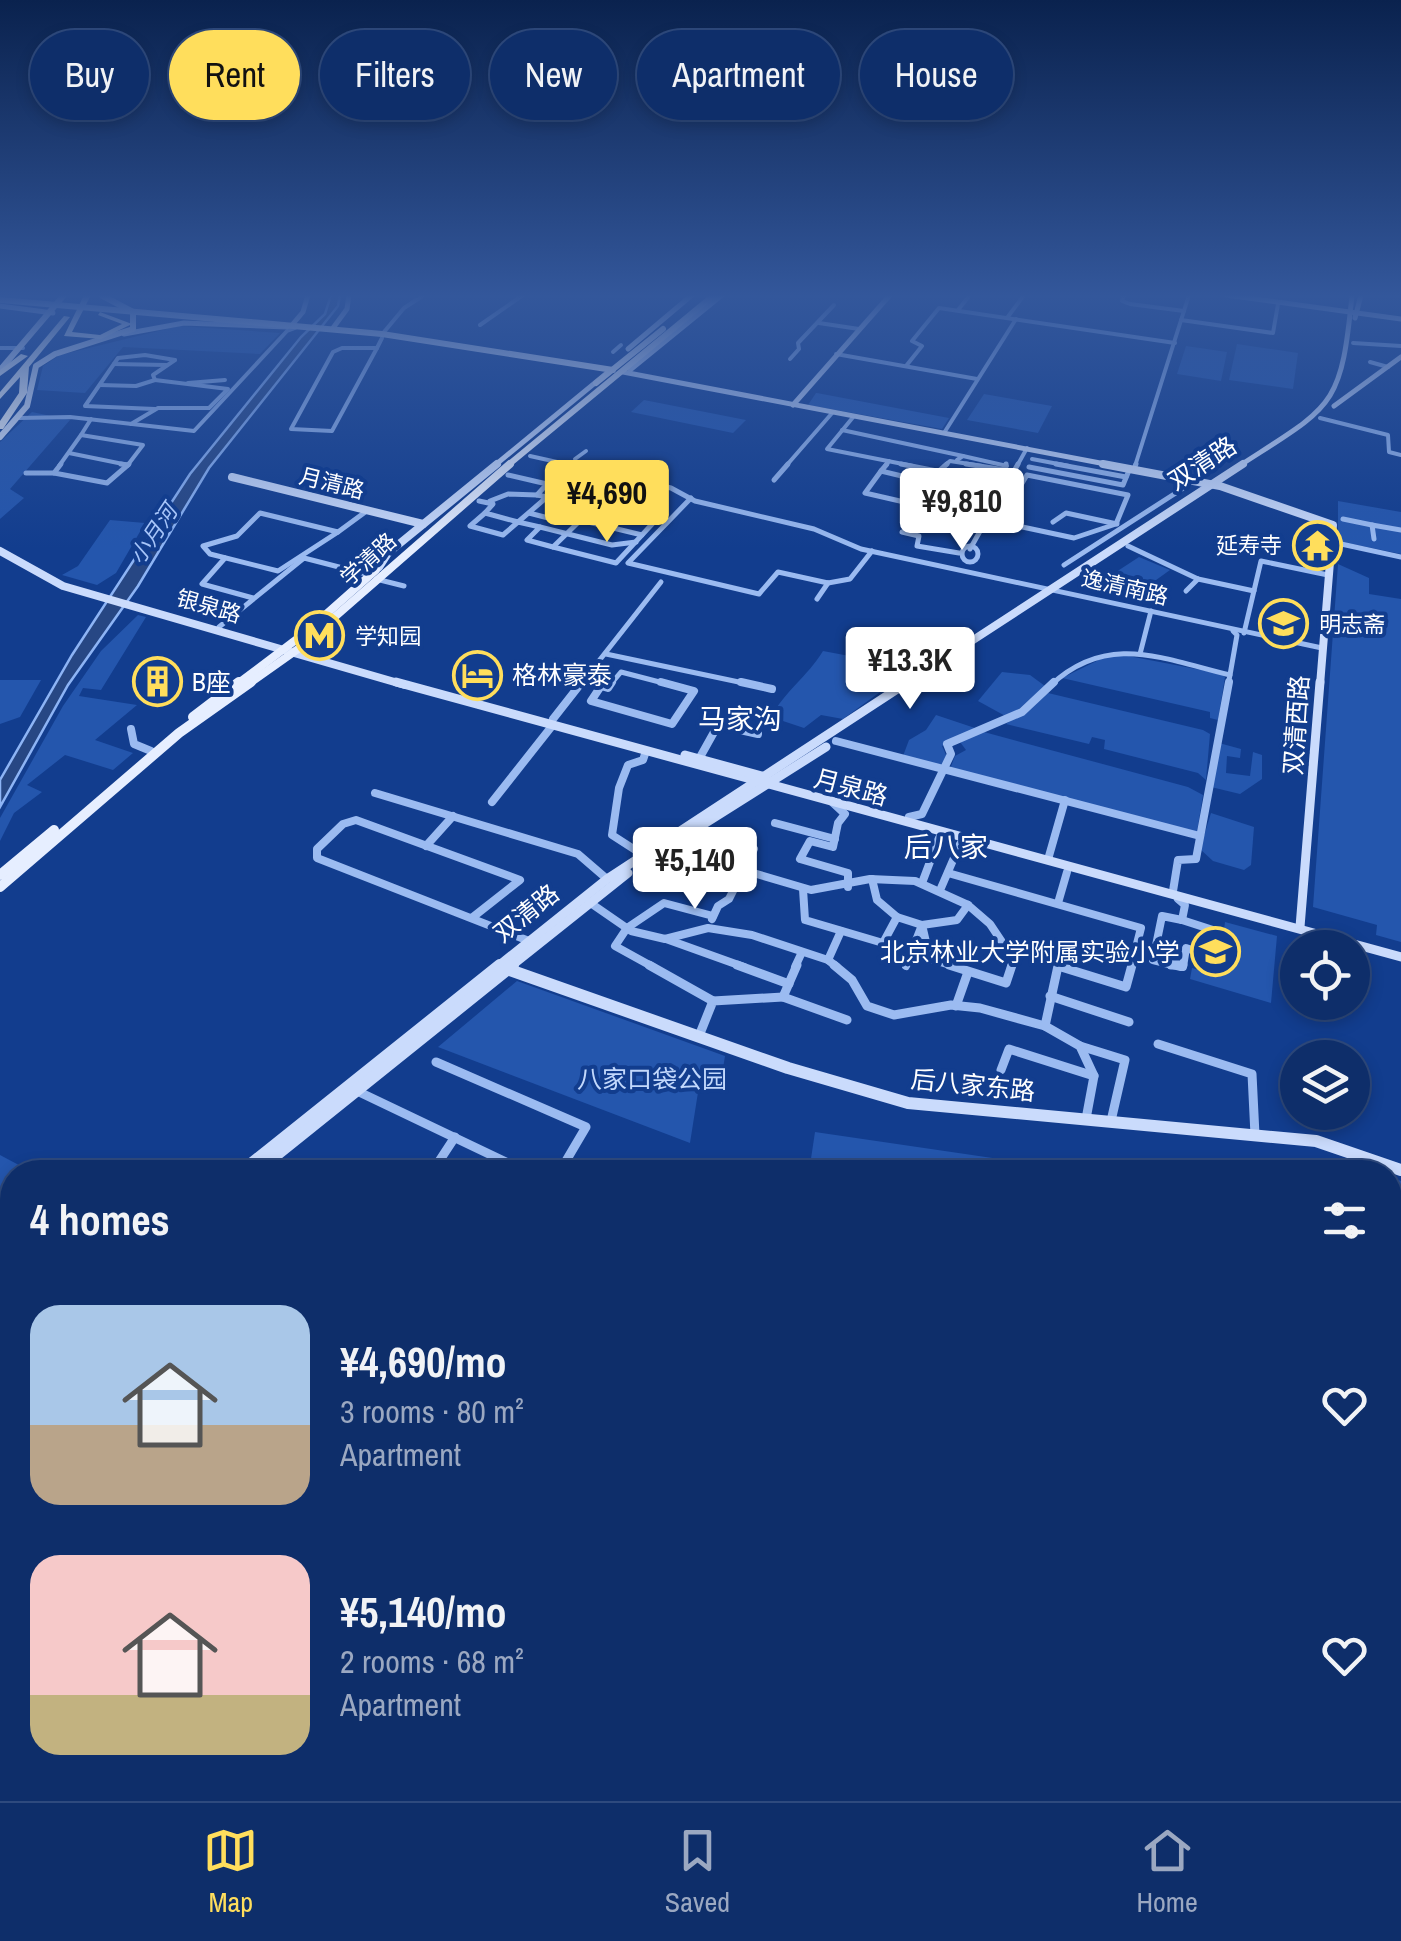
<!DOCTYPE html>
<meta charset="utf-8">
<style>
body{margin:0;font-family:"Archivo Narrow","Noto Sans SC",sans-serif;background:#1c3a72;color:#f1f3f6;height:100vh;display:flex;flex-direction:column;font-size:38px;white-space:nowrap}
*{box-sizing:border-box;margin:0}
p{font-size:32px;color:#9ba8c1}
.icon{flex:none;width:55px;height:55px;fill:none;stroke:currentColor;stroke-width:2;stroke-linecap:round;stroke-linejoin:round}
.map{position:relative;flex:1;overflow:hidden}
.drawer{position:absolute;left:0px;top:1160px;width:1402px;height:642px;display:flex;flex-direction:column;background:#0e2e6a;border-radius:40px 40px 0 0;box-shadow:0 5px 15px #0003,0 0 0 2px #2e4a7e}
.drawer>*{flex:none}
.banner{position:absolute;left:30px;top:30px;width:1342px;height:90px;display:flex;gap:20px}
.tools{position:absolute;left:1280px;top:930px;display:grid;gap:20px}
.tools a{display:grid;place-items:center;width:90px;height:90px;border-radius:50%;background:#0e2e6a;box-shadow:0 5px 15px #0003,0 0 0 2px #2e4a7e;font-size:50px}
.price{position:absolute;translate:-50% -85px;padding:0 22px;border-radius:10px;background:#fff;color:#222;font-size:32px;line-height:65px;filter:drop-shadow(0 2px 5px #0008)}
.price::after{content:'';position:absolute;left:50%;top:60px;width:30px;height:22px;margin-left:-15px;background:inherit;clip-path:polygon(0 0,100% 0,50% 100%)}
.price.on{background:#ffde5c;color:#111}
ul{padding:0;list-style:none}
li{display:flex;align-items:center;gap:30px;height:250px;padding:0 30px}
li span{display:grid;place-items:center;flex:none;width:280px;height:200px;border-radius:30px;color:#555}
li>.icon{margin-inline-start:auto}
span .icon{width:120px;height:120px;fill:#fffc;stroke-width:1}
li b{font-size:42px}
h2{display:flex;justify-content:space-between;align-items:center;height:120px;padding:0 30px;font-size:42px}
.tag{padding:0 35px;border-radius:45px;background:#0e2e6a;box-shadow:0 5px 15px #0003,0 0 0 2px #2e4a7e;font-size:35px;line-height:90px}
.tag.on{background:#ffde5c;color:#111}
.tab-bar{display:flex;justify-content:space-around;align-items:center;height:140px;border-top:2px solid #2e4a7e;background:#0e2e6a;font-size:28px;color:#9ba8c1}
.tab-bar a{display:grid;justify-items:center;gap:5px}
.tab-bar .on{color:#ffde5c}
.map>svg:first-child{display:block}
.green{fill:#2456ad}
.water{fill:#274784;stroke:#8db4f5;stroke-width:2.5}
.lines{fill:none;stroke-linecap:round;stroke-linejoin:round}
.street-far3{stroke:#9bbbf1;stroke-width:4}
.street-far2{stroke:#9bbbf1;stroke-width:5}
.street-far1{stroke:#9bbbf1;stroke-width:8}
.street{stroke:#9bbbf1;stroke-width:9}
.secondary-far4{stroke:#cadbfc;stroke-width:5}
.secondary-far3{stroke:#cadbfc;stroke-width:8}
.secondary-far2{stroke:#cadbfc;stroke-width:9}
.secondary-far1{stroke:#cadbfc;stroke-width:12}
.secondary{stroke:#cadbfc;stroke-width:15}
.primary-far2{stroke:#e6eeff;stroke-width:6}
.primary-far1{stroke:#e6eeff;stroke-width:8}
.primary{stroke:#e6eeff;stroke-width:10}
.highway{fill:#fff;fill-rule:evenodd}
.primary-bridge{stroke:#e6eeff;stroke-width:6}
.labels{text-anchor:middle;stroke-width:8;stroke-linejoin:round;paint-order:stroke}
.far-street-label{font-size:22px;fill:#fff;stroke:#123d8e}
.far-water-label{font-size:22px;font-style:italic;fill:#a7c5f9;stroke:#123d8e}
.far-poi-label{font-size:22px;fill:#fff;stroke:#123d8e;text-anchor:start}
.street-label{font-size:25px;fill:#fff;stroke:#123d8e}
.poi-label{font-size:25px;fill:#fff;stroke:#123d8e;text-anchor:start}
.park-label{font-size:25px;fill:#c2d8fc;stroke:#123d8e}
.neighbourhood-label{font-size:28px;fill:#fff;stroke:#123d8e}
</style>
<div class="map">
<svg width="1401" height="1801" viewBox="0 0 1401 1801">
<rect width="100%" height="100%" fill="#123d8e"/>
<!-- green -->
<g class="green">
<path d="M179 326 280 333 260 354 123 347 85 393 37 390 43 366 60 355Z"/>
<path d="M1237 344 1298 353 1293 389 1229 380Z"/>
<path d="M1186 346 1227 352 1221 381 1177 374Z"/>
<path d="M816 393H817L949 418 942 429 808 405Z"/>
<path d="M984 394 1052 406 1038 433 967 420Z"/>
<path d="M644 400 746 420 733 433 631 412Z"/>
<path d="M32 412 70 420 10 489 24 498 0 519V442Z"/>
<path d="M1338 501 1401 512V554L1338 541Z"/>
<path d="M110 520 145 523 116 573 97 585 62 575 78 566Z"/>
<path d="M1139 557 1170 570 1131 598 1090 589Z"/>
<path d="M1338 564 1369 578V594L1401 599V942L1376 935 1377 925 1313 907Z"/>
<path d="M138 615 146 617 101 690 83 688 79 696 137 705 95 740 133 753 113 770 65 755 27 785 42 792 14 813 0 841V818L63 706 101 651Z"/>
<path d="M823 651 913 668 843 719 821 715 804 728 771 717C785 691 807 677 823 651Z"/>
<path d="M1113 653 1222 674 1225 677 1218 720 1210 718V712L1062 678Z"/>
<path d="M1002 672 1030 675 1045 686 1009 718 978 701Z"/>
<path d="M0 680H41L20 717 0 724Z"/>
<path d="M1048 693 1203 730 1210 734 1206 780 1198 773 1104 749 1105 740 1092 737 1089 744 1006 724Z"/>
<path d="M936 715 978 729 942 746 947 757 942 766 903 756 909 740 926 730Z"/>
<path d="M984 732 1188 787 1203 795 1197 832 950 769 955 756 966 750 960 742Z"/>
<path d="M1219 743 1241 749 1240 758 1227 756 1226 773 1250 776 1253 752 1262 755V779L1240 794 1211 787Z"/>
<path d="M1211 813 1254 827 1251 865 1244 870 1213 861 1200 849Z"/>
<path d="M1225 922 1277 936 1271 1003 1190 979 1192 968 1218 975Z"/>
<path d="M517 981 725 1056 720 1087 699 1086 690 1143 438 1047Z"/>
<path d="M815 1132 1089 1172H809Z"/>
<path d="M0 1155 32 1172H12V1321L0 1326Z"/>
<path d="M1390 1177 1401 1181V1801H98L84 1790H1390Z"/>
<path d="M12 1435V1735L0 1726V1446Z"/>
</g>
<!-- water -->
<path class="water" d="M331 295H340L338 306 209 468 138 586 68 685 0 807V780L72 655 190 474 301 337 325 314Z"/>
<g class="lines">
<!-- street-far3 -->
<g class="street-far3">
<path d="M1124 295 1122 301 1130 304 1184 311"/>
<path d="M958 310 970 295"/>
<path d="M1007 318 1024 295"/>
<path d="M1181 320 1273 333 1278 304"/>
<path d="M819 323 859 329"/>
<path d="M480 325 523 295"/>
<path d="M384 332 404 308 424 295"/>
<path d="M1353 343 1401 346"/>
<path d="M0 348H23"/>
<path d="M342 348H377L332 431 291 429 333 352Z"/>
<path d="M377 348 382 338"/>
<path d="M613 352 621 345"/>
<path d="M836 354 977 379"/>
<path d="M790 359 799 349 798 343 834 305"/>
<path d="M1370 362 1388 367"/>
<path d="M114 364 166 365"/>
<path d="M906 366 922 346 912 341 939 308 1175 343"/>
<path d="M188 383 225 380"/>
<path d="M100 385 136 386 155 380"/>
<path d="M155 409 85 406 118 358 145 355 175 360"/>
<path d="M854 416 827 449 913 466"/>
<path d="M19 418 70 417 194 431 287 331 295 328"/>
<path d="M1320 418 1388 435 1389 452 1401 455"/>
<path d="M91 419 81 435 143 445 127 466"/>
<path d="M131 424 158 408H209L228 389 155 380 153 375 175 360"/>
<path d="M842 430 963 456"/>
<path d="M944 433 1016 319"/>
<path d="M69 453 128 465"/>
<path d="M530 456 575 466"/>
<path d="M575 459 586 451"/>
<path d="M1032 459 1069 466"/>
<path d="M957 460 963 456 1007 466"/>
<path d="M59 466 81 435"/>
<path d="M786 466 833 412"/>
<path d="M885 466 889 461"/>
<path d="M944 466 950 461 982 466"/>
<path d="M1017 466 1027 448"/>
<path d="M1135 466 1189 295"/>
</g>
<!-- street-far2 -->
<g class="street-far2">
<path d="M121 464 128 465"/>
<path d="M564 464 671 488 695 501 814 529 861 549 1322 648"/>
<path d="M887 464 881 471 997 499"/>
<path d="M901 464 998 483"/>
<path d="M947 464 939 471 926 507 985 520"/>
<path d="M966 464 1005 470 1006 464"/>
<path d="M1056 464 1126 477"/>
<path d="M1029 467 1123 485 1130 468"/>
<path d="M1134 469 1136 464"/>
<path d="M881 471 865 493 926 507"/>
<path d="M26 473H54L61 464"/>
<path d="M54 473 107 483 129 464"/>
<path d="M1027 475 1128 495 1116 524 1074 538 999 522Z"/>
<path d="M774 480 788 464"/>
<path d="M691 498 628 563 759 594 778 572 828 583 850 579 872 551"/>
<path d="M479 501 493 504 485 513 518 522 547 497 537 495 547 484 508 475"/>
<path d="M490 501 508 494 537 495"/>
<path d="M260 513 338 532 278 571 210 554 203 546 237 536Z"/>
<path d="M485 513 470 526 503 535 518 522 540 527 527 540 553 547 593 508 547 497"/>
<path d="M529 513 556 520"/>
<path d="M1343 519 1372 525"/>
<path d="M580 520 642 535"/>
<path d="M1053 522 1066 513 1117 524"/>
<path d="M540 527 612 545 636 542"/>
<path d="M338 532 368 510"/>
<path d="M902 532 919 536 917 546 959 553"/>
<path d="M1374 539 1372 525 1401 530"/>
<path d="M1332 542 1401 557"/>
<path d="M1128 546 1198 579 1254 591"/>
<circle cx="970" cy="554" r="8"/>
<path d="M553 547 616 563 654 522 593 508"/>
<path d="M970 549 1018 464"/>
<path d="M225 558 202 584 253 598"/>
<path d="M1064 565 1182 489"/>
<path d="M376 579 404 586"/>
<path d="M1186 591 1198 579"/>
<path d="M817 599 828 583"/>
<path d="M219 627 304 558 370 575"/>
<path d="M1244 633 1261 561 1328 575"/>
<path d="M606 654 753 685"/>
<path d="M1140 654 1151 611"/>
<path d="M1230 675 1237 635 1233 631"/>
<path d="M586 680 598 685"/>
<path d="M580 685 661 582"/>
<path d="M610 685 621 672 671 685"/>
<path d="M1051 685C1108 632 1163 659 1230 675L1228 685"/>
</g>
<!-- street-far1 -->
<g class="street-far1">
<path d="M592 682 601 686"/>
<path d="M741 682 772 689"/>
<path d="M601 686 608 688 612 682"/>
<path d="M601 686 591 701 672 724 694 691 661 682"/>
<path d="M553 719 582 682"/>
<path d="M131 729 134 744 151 751"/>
<path d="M836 741 1200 836"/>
<path d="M699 759 718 725 758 734"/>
<path d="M375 793 578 854 607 879"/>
<path d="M492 802 552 726"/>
<path d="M832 802 845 814 838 823 833 847 810 841 800 859 848 873V887"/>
<path d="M909 817 922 814 951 754 947 744 1022 712 1054 682"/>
<path d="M775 823 835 839"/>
<path d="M426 846 453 816"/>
<path d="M643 855 612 835 619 788 628 765 643 760 646 751"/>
<path d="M1049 856 1065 800"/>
<path d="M743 870 811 890 870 879 915 881 968 905"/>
<path d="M948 873 1141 928 1131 967"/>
<path d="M872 879 877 900 897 917"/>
<path d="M922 883 939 838"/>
<path d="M941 888 960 844"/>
<path d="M803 889 805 920 883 943 897 917 922 925 906 966"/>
<path d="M1173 891 1178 860 1196 859 1229 682"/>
<path d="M1178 899 1185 905 1182 920"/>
<path d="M589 902 631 931 665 939 708 928 752 935 828 960 837 967"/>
<path d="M1058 903 1067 872"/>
<path d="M968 905 990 924 1014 960 1011 967"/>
<path d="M473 917 520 880 356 820 343 824 317 849V858L529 941"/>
<path d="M712 919 718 906 729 899 754 849"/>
<path d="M1182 920 1216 931 1213 957 1186 948 1183 967"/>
<path d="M666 939 744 967"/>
<path d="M828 960 841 931"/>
<path d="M653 967 615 946 627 928 664 903 713 916"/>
<path d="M795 967 802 952"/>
<path d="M957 967 930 959 922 925 957 920 968 905"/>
<path d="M1058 967H1063"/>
<path d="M1181 967 1153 960 1162 916 1182 920"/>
</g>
<!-- street -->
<g class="street">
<path d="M649 965 713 1001"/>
<path d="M737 965 789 984"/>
<path d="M797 965 783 997 847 1020"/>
<path d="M834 965 852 980 867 1006 894 1015 951 1005 980 1008 1045 1026"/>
<path d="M949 965 1006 983 1012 965"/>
<path d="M1171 965H1183"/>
<path d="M1050 996 1129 1022"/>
<path d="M956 1006 968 972"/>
<path d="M699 1036 713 1001 783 997"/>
<path d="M1158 1044 1252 1074 1255 1135"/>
<path d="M1080 1046 1125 1060 1111 1121"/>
<path d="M436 1062 586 1127 563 1166 578 1172"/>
<path d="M1001 1070 1009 1049 1094 1076 1086 1119"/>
<path d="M1094 1076 1080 1046 1045 1026 1058 966 1126 987 1132 965"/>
<path d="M357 1091 527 1172"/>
<path d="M432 1172 455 1137"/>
</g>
<!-- secondary-far4 -->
<g class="secondary-far4">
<path d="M1226 295 1401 319"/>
<path d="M0 306 53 313"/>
<path d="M1355 318 1361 295"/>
<path d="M292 325 303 312 308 295"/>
<path d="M333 328 347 309 349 295"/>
<path d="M124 334 184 323 287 327"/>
<path d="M628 349 692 295"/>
<path d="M630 370 722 295"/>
<path d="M623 372 1116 466"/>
<path d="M793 405 890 295"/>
<path d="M1334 406 1401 357"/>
<path d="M494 466 607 373"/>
<path d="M1239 466C1333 405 1341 409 1352 295"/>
</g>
<!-- secondary-far3 -->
<g class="secondary-far3">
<path d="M1103 464 1220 486 1333 525 1320 685"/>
<path d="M232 477 423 524"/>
<path d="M0 551 63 586 405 685"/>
<path d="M379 567 388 553 497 464"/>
<path d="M904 685 1243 464"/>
</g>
<!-- secondary-far2 -->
<g class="secondary-far2">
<path d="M396 682 1401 957"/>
<path d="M685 755 765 777"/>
<path d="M655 855 826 747"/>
<path d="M1300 927 1320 682"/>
<path d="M497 967 607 879 908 682"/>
<path d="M510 967 628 873"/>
</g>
<!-- secondary-far1 -->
<g class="secondary-far1">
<path d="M501 967 788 1068 908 1103 1316 1141 1401 1170"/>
<path d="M241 1172 500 965"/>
<path d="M255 1172 513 965"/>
</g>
<!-- secondary -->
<g class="secondary">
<path d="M0 1346 12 1345"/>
<path d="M0 1368 12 1358"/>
<path d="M0 1380 12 1370"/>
</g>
<!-- primary-far2 -->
<g class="primary-far2">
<path d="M250 322 382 334 613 370"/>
<path d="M0 370 64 295"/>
<path d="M596 383 663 329"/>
<path d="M0 437 27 406 36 366 55 354 133 329V312L101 295"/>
<path d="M507 466 714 295"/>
</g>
<!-- primary-far1 -->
<g class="primary-far1">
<path d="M315 624 376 570"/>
<path d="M236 685 297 639"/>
<path d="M247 685 298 649 510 464"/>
</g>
<!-- primary -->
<g class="primary">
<path d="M193 717 239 682"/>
<path d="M0 875 54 830"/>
<path d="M0 887 179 733 251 682"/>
</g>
<!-- highway -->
<g class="highway">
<path d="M84 295H91L72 332 100 335 122 324 98 315 100 312 132 324 101 339 64 336Z"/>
<path d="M64 316 70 317 29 367 27 393 3 429H0V421L19 393 20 377 0 399V392Z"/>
<path d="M21 354 28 356 0 376V370Z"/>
<path d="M0 1763 12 1770V1790H39L46 1801C25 1801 18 1801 0 1791Z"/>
</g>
<!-- primary-bridge -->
<path class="primary-bridge" d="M0 300 250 322"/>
</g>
<!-- sky -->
<linearGradient id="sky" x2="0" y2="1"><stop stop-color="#0a224e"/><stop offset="0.54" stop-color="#33579b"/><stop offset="1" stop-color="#33579b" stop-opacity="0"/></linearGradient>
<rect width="1401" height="548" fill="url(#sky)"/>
<!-- icons -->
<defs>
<symbol id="temple-ring" viewBox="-11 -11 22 22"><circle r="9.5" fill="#123d8e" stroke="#ffde5c" stroke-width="1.5"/><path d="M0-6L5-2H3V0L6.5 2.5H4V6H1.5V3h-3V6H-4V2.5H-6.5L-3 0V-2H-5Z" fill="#ffde5c"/></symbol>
<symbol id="university-ring" viewBox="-11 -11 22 22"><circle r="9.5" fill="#123d8e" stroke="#ffde5c" stroke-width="1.5"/><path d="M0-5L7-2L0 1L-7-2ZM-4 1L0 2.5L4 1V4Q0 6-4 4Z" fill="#ffde5c"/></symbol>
<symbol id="metro-ring" viewBox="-11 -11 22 22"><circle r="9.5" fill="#123d8e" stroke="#ffde5c" stroke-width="1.5"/><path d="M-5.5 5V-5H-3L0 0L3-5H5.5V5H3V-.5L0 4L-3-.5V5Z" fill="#ffde5c"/></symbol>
<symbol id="hotel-ring" viewBox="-11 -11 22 22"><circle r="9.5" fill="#123d8e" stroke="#ffde5c" stroke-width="1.5"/><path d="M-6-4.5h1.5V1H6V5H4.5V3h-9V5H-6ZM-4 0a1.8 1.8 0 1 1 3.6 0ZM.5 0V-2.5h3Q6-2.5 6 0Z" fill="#ffde5c"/></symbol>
<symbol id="building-ring" viewBox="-11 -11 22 22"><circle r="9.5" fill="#123d8e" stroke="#ffde5c" stroke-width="1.5"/><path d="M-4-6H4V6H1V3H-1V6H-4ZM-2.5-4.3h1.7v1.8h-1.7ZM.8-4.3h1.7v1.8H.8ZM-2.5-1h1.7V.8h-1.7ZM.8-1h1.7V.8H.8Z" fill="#ffde5c"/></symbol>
<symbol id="school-ring" viewBox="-11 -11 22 22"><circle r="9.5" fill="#123d8e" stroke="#ffde5c" stroke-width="1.5"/><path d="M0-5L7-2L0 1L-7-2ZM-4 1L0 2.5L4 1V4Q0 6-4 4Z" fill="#ffde5c"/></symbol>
</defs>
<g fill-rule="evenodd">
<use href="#temple-ring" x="1290" y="518" width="55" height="55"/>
<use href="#university-ring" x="1256" y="596" width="55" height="55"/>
<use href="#metro-ring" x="292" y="608" width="55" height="55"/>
<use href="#hotel-ring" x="450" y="648" width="55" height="55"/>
<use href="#building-ring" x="130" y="654" width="55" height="55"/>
<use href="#school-ring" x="1188" y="924" width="55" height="55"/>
</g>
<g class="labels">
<!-- far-street labels -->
<g class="far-street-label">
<text transform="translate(332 483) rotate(14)" y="8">月清路</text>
<text transform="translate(368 559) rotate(-42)" y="8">学清路</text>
<text transform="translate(1125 587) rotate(13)" y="8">逸清南路</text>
<text transform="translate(209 606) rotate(16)" y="8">银泉路</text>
</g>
<!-- far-water labels -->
<g class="far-water-label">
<text transform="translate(153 534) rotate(-56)" y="8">小月河</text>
</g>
<!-- far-poi labels -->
<g class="far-poi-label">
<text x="1282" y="553" text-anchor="end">延寿寺</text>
<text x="1319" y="632">明志斋</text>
<text x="355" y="644">学知园</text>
</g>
<!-- street labels -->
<g class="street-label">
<text transform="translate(1202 463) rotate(-33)" y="9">双清路</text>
<text transform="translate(1296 725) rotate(-86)" y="9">双清西路</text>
<text transform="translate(851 787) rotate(15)" y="9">月泉路</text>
<text transform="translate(526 913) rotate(-39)" y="9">双清路</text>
<text transform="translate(973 1085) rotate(6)" y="9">后八家东路</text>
</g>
<!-- poi labels -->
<g class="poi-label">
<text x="512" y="684">格林豪泰</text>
<text x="192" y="691">B座</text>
<text x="1180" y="961" text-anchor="end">北京林业大学附属实验小学</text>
</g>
<!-- park labels -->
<g class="park-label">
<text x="652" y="1088">八家口袋公园</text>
</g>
<!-- neighbourhood labels -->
<g class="neighbourhood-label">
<text x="740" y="729">马家沟</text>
<text x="946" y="857">后八家</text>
</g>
</g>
</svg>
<div class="tools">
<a><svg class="icon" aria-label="locate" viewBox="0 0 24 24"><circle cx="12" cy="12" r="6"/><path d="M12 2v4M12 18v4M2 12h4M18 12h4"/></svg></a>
<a><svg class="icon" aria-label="layers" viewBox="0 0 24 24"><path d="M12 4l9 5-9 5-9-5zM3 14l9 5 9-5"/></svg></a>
</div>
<b class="price on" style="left:607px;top:545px">¥4,690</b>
<b class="price" style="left:962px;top:553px">¥9,810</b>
<b class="price" style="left:910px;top:712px">¥13.3K</b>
<b class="price" style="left:695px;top:912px">¥5,140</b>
<div class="banner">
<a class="tag">Buy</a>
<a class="tag on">Rent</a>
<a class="tag">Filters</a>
<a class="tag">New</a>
<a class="tag">Apartment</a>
<a class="tag">House</a>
</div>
<section class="drawer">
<h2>4 homes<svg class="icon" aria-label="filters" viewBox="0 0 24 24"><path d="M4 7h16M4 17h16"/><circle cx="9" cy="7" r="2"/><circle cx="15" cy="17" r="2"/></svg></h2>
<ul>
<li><span style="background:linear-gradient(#a9c7e8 60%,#b9a48a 0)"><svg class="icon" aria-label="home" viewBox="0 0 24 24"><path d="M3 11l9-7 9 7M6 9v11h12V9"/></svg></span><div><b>¥4,690/mo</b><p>3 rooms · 80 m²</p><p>Apartment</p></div><svg class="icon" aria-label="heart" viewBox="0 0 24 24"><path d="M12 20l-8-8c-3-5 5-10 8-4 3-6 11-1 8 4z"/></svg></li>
<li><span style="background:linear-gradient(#f6c9c9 70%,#c2b280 0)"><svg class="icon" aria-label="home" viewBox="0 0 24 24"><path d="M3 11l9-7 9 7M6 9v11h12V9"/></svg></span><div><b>¥5,140/mo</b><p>2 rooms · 68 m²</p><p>Apartment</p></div><svg class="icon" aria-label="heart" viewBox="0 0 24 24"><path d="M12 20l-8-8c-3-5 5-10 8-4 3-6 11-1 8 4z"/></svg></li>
</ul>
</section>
</div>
<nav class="tab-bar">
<a class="on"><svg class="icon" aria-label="map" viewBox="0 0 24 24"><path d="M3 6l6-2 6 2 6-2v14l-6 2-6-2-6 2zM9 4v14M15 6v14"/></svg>Map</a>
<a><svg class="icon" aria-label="saved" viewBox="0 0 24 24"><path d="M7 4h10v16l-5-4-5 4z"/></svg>Saved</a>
<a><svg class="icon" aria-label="home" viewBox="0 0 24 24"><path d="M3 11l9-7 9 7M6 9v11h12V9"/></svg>Home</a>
</nav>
